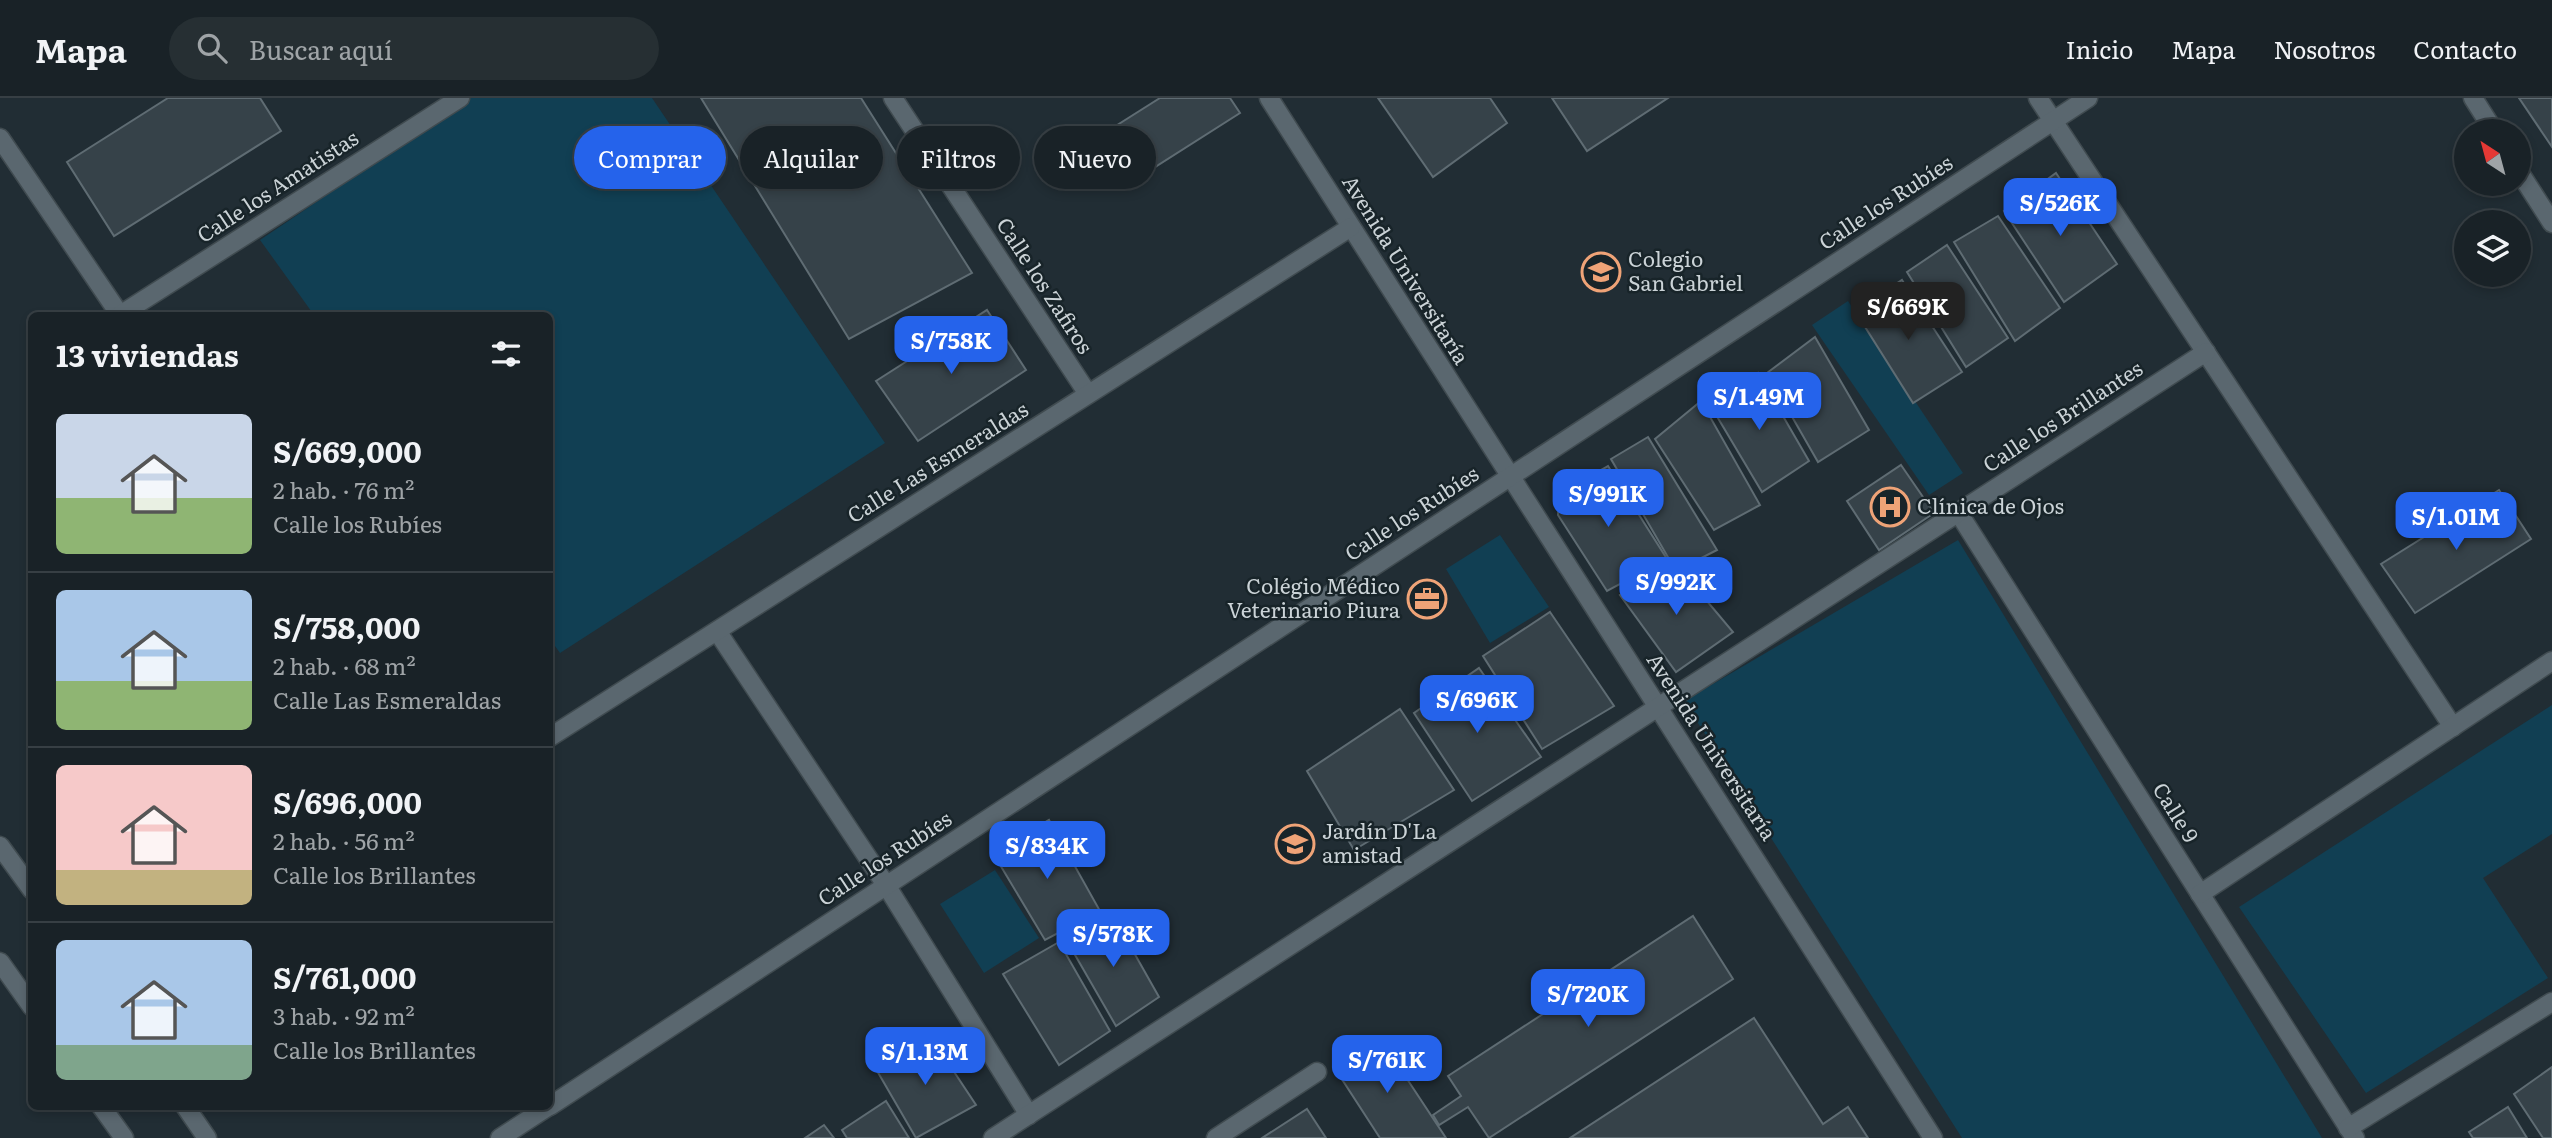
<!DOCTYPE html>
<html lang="es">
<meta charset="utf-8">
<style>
body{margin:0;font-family:Literata,serif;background:#262f33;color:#f1f3f6;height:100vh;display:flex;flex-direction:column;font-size:26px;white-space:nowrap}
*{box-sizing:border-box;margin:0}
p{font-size:23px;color:#9fa4a7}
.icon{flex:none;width:38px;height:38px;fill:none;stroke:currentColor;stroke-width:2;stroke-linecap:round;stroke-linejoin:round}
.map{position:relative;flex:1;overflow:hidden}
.details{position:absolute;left:28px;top:214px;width:525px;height:798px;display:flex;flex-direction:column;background:#192227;border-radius:10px;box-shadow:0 4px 10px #0003,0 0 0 2px #373f44}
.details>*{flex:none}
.banner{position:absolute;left:574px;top:28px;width:665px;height:63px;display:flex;gap:14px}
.needle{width:46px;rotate:324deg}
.tools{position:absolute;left:2454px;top:21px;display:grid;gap:14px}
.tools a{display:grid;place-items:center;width:77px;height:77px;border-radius:50%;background:#192227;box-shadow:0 4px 10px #0003,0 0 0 2px #373f44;font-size:35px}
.price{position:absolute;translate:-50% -60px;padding:0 16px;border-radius:14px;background:#2563eb;color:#fff;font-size:23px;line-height:46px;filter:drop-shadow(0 2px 4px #0008)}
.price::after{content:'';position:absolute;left:50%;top:42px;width:21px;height:16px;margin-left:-10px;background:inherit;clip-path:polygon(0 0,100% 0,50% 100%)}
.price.current{background:#222;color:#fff}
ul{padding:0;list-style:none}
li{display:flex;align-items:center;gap:21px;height:175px;padding:0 28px}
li+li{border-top:2px solid #373f44}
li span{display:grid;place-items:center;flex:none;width:196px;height:140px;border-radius:10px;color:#555}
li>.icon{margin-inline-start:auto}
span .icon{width:84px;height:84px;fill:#fffc;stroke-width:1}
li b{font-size:30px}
h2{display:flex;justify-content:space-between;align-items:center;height:84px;padding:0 28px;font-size:30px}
.chip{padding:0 24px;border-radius:32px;background:#192227;box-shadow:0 4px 10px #0003,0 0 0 2px #373f44;font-size:24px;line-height:63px}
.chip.current{background:#2563eb;color:#fff}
header{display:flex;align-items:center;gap:42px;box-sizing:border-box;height:98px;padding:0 35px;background:#192227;border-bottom:2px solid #373f44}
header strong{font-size:33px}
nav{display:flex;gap:38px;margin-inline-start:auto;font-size:24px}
.search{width:490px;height:63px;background:#262f33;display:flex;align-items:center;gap:18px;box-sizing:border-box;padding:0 24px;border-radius:38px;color:#9fa4a7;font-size:26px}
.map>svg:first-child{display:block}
.green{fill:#113f53}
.building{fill:#364249;stroke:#5f6c73;stroke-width:2}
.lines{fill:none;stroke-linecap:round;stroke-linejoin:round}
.service-casing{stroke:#404b50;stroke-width:21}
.minor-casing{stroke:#404b50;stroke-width:21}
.secondary-casing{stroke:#404b50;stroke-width:21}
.service{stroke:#5a676f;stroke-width:18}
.minor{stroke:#5a676f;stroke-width:18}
.secondary{stroke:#5a676f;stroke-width:18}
.labels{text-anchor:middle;stroke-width:5;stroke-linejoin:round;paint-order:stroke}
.street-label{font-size:21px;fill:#cbd3d7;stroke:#182429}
.poi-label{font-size:21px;fill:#cbd3d7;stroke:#182429;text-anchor:start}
</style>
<header>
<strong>Mapa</strong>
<div class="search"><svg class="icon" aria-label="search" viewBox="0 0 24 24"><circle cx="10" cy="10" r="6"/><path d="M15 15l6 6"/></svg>Buscar aquí</div>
<nav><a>Inicio</a><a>Mapa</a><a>Nosotros</a><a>Contacto</a></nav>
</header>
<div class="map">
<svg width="2552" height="1040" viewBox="0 0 2552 1040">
<rect width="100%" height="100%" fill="#212d34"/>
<!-- green -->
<g class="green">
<path d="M471 0H652L885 345 560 555 550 541V217H314L260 142Z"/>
<path d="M1848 203 1963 375 1929 397 1812 227Z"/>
<path d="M1500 437 1549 509 1490 545 1446 471Z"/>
<path d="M1958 442 2322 1040H1962L1684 603Z"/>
<path d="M2552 607V736L2483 780 2548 880 2366 995 2239 809Z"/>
<path d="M995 772 1039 840 984 875 940 806Z"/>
</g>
<!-- building -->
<g class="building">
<path d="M168 0H260L281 33 114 138 67 64Z"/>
<path d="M701 0H861L972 175 849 241Z"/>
<path d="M1160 0H1230L1240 15 1133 83 1103 36Z"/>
<path d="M1378 0H1490L1507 25 1433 79Z"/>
<path d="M1552 0H1668L1587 53Z"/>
<path d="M2519 0H2552V49Z"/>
<path d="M2056 75 2117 166 2064 204 2004 113Z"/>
<path d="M1998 118 2060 210 2015 243 1954 144Z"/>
<path d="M1947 147 2008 240 1966 269 1907 174Z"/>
<path d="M1902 182 1962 274 1913 305 1855 213Z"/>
<path d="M987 212 1026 272 918 343 876 283Z"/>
<path d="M1815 239 1869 332 1818 364 1767 275Z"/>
<path d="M1758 275 1809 363 1762 394 1709 305Z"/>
<path d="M1701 303 1760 407 1714 432 1655 341Z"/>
<path d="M1648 339 1717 452 1676 473 1611 361Z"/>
<path d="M1901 367 1934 415 1879 452 1847 403Z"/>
<path d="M1608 368 1667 461 1607 493 1558 417 1559 395Z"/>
<path d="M2499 392 2531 441 2415 515 2381 466Z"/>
<path d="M1666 469 1675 481 1686 478 1733 534 1676 574 1620 497Z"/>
<path d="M1550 514 1614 608 1542 651 1483 558Z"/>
<path d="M1479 570 1541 659 1472 703 1414 615Z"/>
<path d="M1400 611 1454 692 1354 752 1307 673Z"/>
<path d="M1049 722 1100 813 1045 842 993 755Z"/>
<path d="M1111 814 1159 899 1116 928 1067 843Z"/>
<path d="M1693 818 1733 881 1489 1040 1468 1009 1439 1027 1433 1017 1461 998 1448 978Z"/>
<path d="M1059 844 1110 933 1059 967 1003 876Z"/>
<path d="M1754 920 1823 1026 1848 1009 1868 1040H1570Z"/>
<path d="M929 936 976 1007 916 1040 876 971Z"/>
<path d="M1380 940 1446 1040H1380L1334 969Z"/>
<path d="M2552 969V1040H2543L2514 996Z"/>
<path d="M886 1003 909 1040H847L842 1032Z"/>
<path d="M2508 1009 2527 1040H2473L2469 1034Z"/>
<path d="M1307 1011 1326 1040H1262Z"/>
<path d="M824 1027 834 1040H805Z"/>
</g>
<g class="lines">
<defs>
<path id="service" d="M1216 1040 1317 974"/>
<g id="minor">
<path d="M893 0 1088 296"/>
<path d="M1269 0 1933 1040"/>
<path d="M2038 0 2453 629"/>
<path d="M2473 0 2494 33"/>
<path d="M0 40 120 217"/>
<path d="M2518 72 2552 125"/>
<path d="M120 217 460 0"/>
<path d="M1958 414 2355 1040"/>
<path d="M717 533 886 787 1029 1017"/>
<path d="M550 639 1351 129"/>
<path d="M2200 796 2552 563"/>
<path d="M550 1008 2088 0"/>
<path d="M2348 1030 2552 904"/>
<path d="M500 1040 549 1008"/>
<path d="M993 1040 2206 254"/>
</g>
<g id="secondary">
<path d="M0 748 32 792"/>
<path d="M0 864 32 909"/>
<path d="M101 1008 124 1040"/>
<path d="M185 1008 207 1040"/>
</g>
</defs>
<!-- service casing -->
<use href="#service" class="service-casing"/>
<!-- minor casing -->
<use href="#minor" class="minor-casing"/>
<!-- secondary casing -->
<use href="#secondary" class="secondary-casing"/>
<!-- service -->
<use href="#service" class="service"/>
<!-- minor -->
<use href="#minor" class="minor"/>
<!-- secondary -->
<use href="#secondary" class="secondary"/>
</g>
<!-- icons -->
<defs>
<symbol id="school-ring" viewBox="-11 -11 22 22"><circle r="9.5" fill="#182429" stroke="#efa377" stroke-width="1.5"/><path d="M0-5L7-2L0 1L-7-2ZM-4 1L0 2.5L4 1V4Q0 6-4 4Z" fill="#efa377"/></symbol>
<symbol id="hospital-ring" viewBox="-11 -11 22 22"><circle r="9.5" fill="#182429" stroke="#efa377" stroke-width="1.5"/><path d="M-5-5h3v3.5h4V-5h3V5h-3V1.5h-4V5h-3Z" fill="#efa377"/></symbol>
<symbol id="office-ring" viewBox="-11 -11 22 22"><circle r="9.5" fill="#182429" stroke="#efa377" stroke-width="1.5"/><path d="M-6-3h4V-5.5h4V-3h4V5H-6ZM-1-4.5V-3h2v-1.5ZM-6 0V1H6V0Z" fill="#efa377"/></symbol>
</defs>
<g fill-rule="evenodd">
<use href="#school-ring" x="1579" y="152" width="44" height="44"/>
<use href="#hospital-ring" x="1868" y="387" width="44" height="44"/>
<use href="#office-ring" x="1405" y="479" width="44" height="44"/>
<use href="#school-ring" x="1273" y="724" width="44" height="44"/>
</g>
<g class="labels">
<!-- street labels -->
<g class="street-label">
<text transform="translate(278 89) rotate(-33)" y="7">Calle los Amatistas</text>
<text transform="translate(1886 105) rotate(-33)" y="7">Calle los Rubíes</text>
<text transform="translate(1405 172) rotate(58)" y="7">Avenida Universitaría</text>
<text transform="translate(1044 188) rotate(57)" y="7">Calle los Zafiros</text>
<text transform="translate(2063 319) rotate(-33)" y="7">Calle los Brillantes</text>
<text transform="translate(938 365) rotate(-32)" y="7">Calle Las Esmeraldas</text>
<text transform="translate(1412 416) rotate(-33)" y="7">Calle los Rubíes</text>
<text transform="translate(1711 649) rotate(57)" y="7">Avenida Universitaría</text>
<text transform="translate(2175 715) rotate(58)" y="7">Calle 9</text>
<text transform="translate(885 761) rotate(-33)" y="7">Calle los Rubíes</text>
</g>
<!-- poi labels -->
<g class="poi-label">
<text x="1628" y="169">Colegio<tspan x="1628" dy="24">San Gabriel</tspan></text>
<text x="1917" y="416">Clínica de Ojos</text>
<text x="1400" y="496" text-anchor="end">Colégio Médico<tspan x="1400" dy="24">Veterinario Piura</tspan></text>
<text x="1322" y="741">Jardín D'La<tspan x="1322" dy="24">amistad</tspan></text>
</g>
</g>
</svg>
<div class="tools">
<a><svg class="needle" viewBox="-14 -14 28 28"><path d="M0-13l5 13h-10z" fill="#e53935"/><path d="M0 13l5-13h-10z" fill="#9fa4a7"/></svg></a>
<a><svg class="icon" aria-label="layers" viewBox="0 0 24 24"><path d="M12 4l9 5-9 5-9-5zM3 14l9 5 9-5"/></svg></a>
</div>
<b class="price" style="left:2060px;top:140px">S/526K</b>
<b class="price current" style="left:1908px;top:244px">S/669K</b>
<b class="price" style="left:951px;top:278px">S/758K</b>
<b class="price" style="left:1759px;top:334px">S/1.49M</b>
<b class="price" style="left:1608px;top:431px">S/991K</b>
<b class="price" style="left:2456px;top:454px">S/1.01M</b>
<b class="price" style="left:1676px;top:519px">S/992K</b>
<b class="price" style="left:1477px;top:637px">S/696K</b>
<b class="price" style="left:1047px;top:783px">S/834K</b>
<b class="price" style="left:1113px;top:871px">S/578K</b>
<b class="price" style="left:1588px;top:931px">S/720K</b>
<b class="price" style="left:925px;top:989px">S/1.13M</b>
<b class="price" style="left:1387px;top:997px">S/761K</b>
<div class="banner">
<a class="chip current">Comprar</a>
<a class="chip">Alquilar</a>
<a class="chip">Filtros</a>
<a class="chip">Nuevo</a>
</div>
<section class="details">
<h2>13 viviendas<svg class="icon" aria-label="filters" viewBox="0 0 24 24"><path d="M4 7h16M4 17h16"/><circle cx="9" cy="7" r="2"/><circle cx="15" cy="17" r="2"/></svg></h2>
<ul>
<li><span style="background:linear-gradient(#c9d6e8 60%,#8fb573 0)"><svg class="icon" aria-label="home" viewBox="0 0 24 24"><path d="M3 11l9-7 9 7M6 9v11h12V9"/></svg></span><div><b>S/669,000</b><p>2 hab. · 76 m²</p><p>Calle los Rubíes</p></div></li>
<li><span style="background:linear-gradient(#a9c7e8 65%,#8fb573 0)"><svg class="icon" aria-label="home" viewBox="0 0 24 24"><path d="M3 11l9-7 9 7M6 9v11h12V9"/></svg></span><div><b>S/758,000</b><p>2 hab. · 68 m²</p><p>Calle Las Esmeraldas</p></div></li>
<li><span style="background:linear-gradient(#f6c9c9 75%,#c2b280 0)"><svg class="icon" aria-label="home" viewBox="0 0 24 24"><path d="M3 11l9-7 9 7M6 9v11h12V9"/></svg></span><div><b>S/696,000</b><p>2 hab. · 56 m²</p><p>Calle los Brillantes</p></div></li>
<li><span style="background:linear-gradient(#a9c7e8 75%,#7fa58c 0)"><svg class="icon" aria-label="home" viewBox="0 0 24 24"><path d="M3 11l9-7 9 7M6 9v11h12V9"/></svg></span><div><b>S/761,000</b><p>3 hab. · 92 m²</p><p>Calle los Brillantes</p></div></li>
</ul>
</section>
</div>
